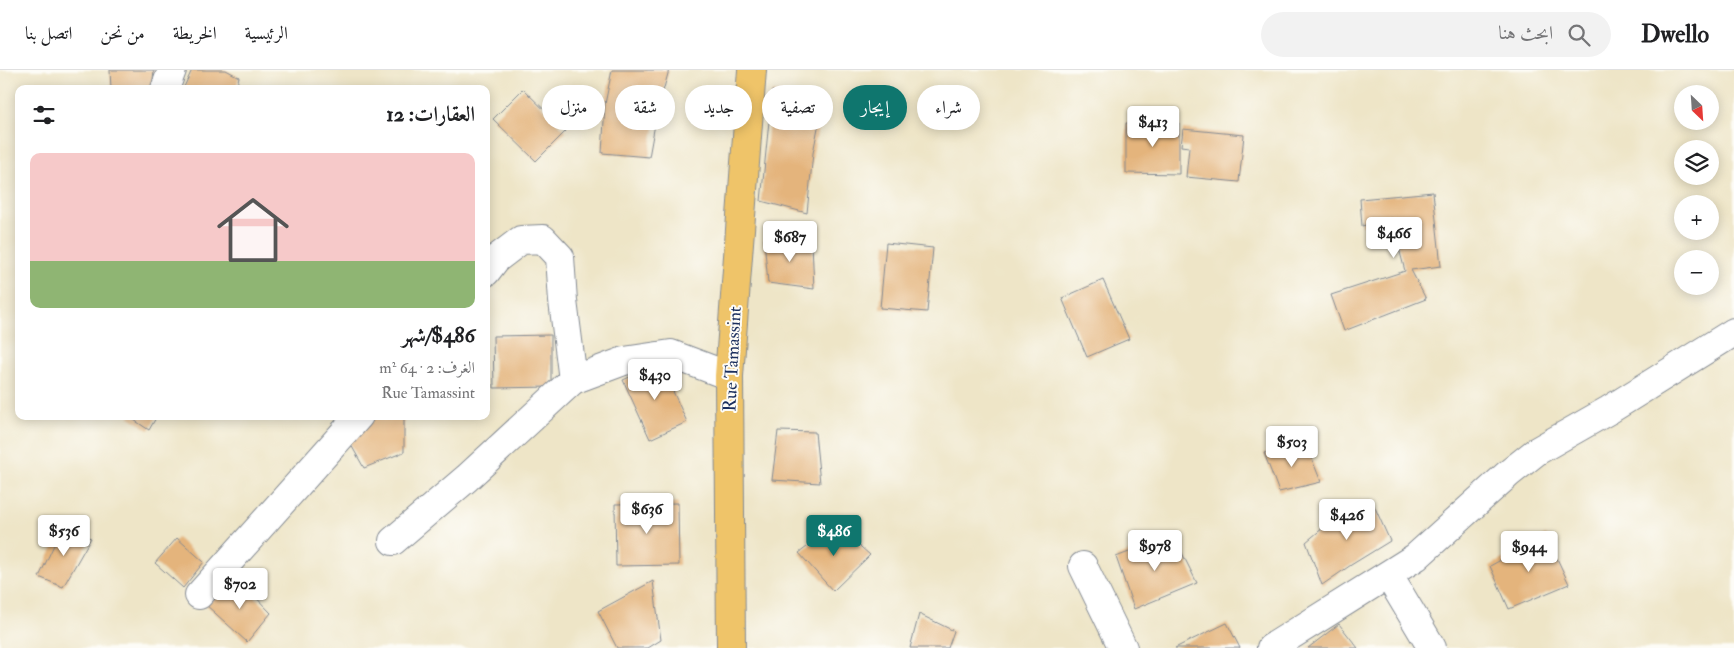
<!DOCTYPE html>
<html lang="ar">
<meta charset="utf-8">
<style>
body{margin:0;font-family:"IM FELL Double Pica",Amiri,serif;background:#f2f2f2;color:#202124;direction:rtl;height:100vh;display:flex;flex-direction:column;font-size:19px;white-space:nowrap}
*{box-sizing:border-box;margin:0}
p{font-size:16px;color:#757577}
.icon{flex:none;width:28px;height:28px;fill:none;stroke:currentColor;stroke-width:2;stroke-linecap:round;stroke-linejoin:round}
.map{position:relative;flex:1;overflow:hidden;direction:ltr}
.drawer{position:absolute;left:15px;top:15px;width:475px;height:335px;display:flex;flex-direction:column;background:#fff;border-radius:10px;box-shadow:0 2px 12px #0003;direction:rtl}
.drawer>*{flex:none}
.top-card{position:absolute;left:505px;top:15px;width:475px;height:45px;direction:rtl;display:flex;gap:10px}
.needle{width:32px;rotate:155deg}
.buttons{position:absolute;left:1674px;top:15px;display:grid;gap:10px}
.buttons a{display:grid;place-items:center;width:45px;height:45px;border-radius:50%;background:#fff;box-shadow:0 2px 12px #0003;font-size:25px}
.price{position:absolute;translate:-50% -42px;padding:0 11px;border-radius:5px;background:#fff;color:#222;font-size:16px;line-height:32px;filter:drop-shadow(0 1px 2px #0008)}
.price::after{content:'';position:absolute;left:50%;top:30px;width:15px;height:11px;margin-left:-8px;background:inherit;clip-path:polygon(0 0,100% 0,50% 100%)}
.price.active{background:#0f766e;color:#fff}
ul{padding:0;list-style:none}
li{display:grid;align-content:center;gap:10px;height:265px;padding:0 15px}
li+li{border-top:1px solid #e0e0e0}
li span{display:grid;place-items:center;height:155px;border-radius:10px;color:#555}
li>.icon{margin-inline-start:auto}
span .icon{width:90px;height:90px;fill:#fffc;stroke-width:1}
li b{font-size:21px}
h2{display:flex;justify-content:space-between;align-items:center;height:60px;padding:0 15px;font-size:21px}
.tag{padding:0 18px;border-radius:22px;background:#fff;box-shadow:0 2px 12px #0003;font-size:18px;line-height:45px}
.tag.active{background:#0f766e;color:#fff}
header{display:flex;align-items:center;gap:30px;box-sizing:border-box;height:70px;padding:0 25px;background:#fff;border-bottom:1px solid #e0e0e0}
header strong{font-size:24px}
nav{display:flex;gap:28px;margin-inline-start:auto;font-size:18px}
.search{width:350px;height:45px;background:#f2f2f2;display:flex;align-items:center;gap:12px;box-sizing:border-box;padding:0 18px;border-radius:28px;color:#757577;font-size:19px}
.map>svg:first-child{display:block}
.building{fill:#e4b47c}
.lines{fill:none;stroke-linecap:round;stroke-linejoin:round}
.minor-casing{stroke:#848a92;stroke-width:30}
.major-casing{stroke:#848a92;stroke-width:30}
.minor{stroke:#fff;stroke-width:28}
.major{stroke:#efc469;stroke-width:28}
.labels{text-anchor:middle;stroke-width:4;stroke-linejoin:round;paint-order:stroke}
.street-label{font-size:18px;fill:#1b2f5e;stroke:#fdfcf7}
</style>
<header>
<strong>Dwello</strong>
<div class="search"><svg class="icon" aria-label="search" viewBox="0 0 24 24"><circle cx="10" cy="10" r="6"/><path d="M15 15l6 6"/></svg>ابحث هنا</div>
<nav><a>الرئيسية</a><a>الخريطة</a><a>من نحن</a><a>اتصل بنا</a></nav>
</header>
<div class="map">
<svg width="1734" height="578" viewBox="0 0 1734 578">
<rect width="100%" height="100%" fill="#fdfcf7"/>
<filter id="ink" filterUnits="userSpaceOnUse"><feTurbulence type="fractalNoise" baseFrequency=".02" numOctaves="2"/><feDisplacementMap in="SourceGraphic" scale="10" xChannelSelector="R" yChannelSelector="G"/><feConvolveMatrix kernelMatrix="1 2 1 2 8 2 1 2 1" color-interpolation-filters="sRGB"/></filter>
<filter id="wash" filterUnits="userSpaceOnUse"><feTurbulence type="fractalNoise" baseFrequency=".0096" numOctaves="4" result="noise"/><feDisplacementMap in="SourceGraphic" scale="20" xChannelSelector="R" yChannelSelector="G"/><feGaussianBlur stdDeviation="1.12" result="paint"/><feColorMatrix in="noise" values="0 0 0 0 0 0 0 0 0 0 0 0 0 0 0 0 0 1.4 0 .05"/><feComposite in="paint" operator="in"/></filter>
<g filter="url(#wash)">
<rect width="100%" height="100%" fill="#eee5c7"/>
<g id="blocks">
<!-- building -->
<g class="building">
<path d="M110 0H154L152 19H111Z"/>
<path d="M192 0H226L239 7 236 19H183Z"/>
<path d="M612 0H669L657 43 649 87 602 83 605 34Z"/>
<path d="M523 19 566 61 536 91 493 49Z"/>
<path d="M772 21 823 32 813 83 807 143 761 131Z"/>
<path d="M1126 53H1179V104L1126 103Z"/>
<path d="M1183 59 1244 65 1239 112 1186 107 1189 77 1181 76Z"/>
<path d="M1433 122 1441 196 1411 200 1426 229 1344 261 1331 225 1405 201 1391 148 1362 156 1360 129Z"/>
<path d="M764 169 812 173 814 219 768 213Z"/>
<path d="M886 173 933 178 927 242 880 238Z"/>
<path d="M1103 210 1129 269 1087 287 1062 228Z"/>
<path d="M551 265V317L494 318 493 266Z"/>
<path d="M660 293 687 352 650 369 623 310Z"/>
<path d="M128 346H157L149 360Z"/>
<path d="M377 346H404V382L364 398 346 366Z"/>
<path d="M778 361 815 362 820 413 772 410Z"/>
<path d="M1306 374 1321 412 1279 422 1264 383Z"/>
<path d="M1372 431 1390 471 1351 495 1322 515 1306 472 1329 453Z"/>
<path d="M678 433 679 495 616 496 615 434Z"/>
<path d="M836 455 870 485 833 521 799 483Z"/>
<path d="M62 458 91 468 63 517 39 507Z"/>
<path d="M1173 465 1197 513 1134 539 1116 487Z"/>
<path d="M1546 465 1569 514 1509 539 1490 496Z"/>
<path d="M177 468 204 492 183 518 155 493Z"/>
<path d="M240 511 271 543 247 572 205 534Z"/>
<path d="M653 511 661 570 648 578H617L598 541Z"/>
<path d="M919 544 954 561 948 578H910Z"/>
<path d="M1227 553 1240 578H1175L1187 572Z"/>
<path d="M1339 554 1358 578H1308Z"/>
</g>
</g>
</g>
<g filter="url(#ink)">
<use href="#blocks" fill-opacity="0" stroke="#848a92" stroke-width="1"/>
<g class="lines">
<defs>
<g id="minor">
<path d="M165 19 172 0"/>
<path d="M486 202 496 189 521 170 543 169 560 187 563 231 573 310 624 291 671 284 729 306"/>
<path d="M393 471 467 408 573 310"/>
<path d="M1083 496 1123 578"/>
<path d="M1389 506 1432 578"/>
<path d="M199 525 359 346"/>
<path d="M1271 578 1416 487 1508 404 1537 381 1609 340 1734 262"/>
</g>
<path id="major" d="M731 578 729 306 752 0"/>
</defs>
<!-- minor casing -->
<use href="#minor" class="minor-casing"/>
<!-- major casing -->
<use href="#major" class="major-casing"/>
<!-- minor -->
<use href="#minor" class="minor"/>
<!-- major -->
<use href="#major" class="major"/>
</g>
</g>
<g class="labels">
<!-- street labels -->
<g class="street-label">
<text transform="translate(732 289) rotate(-87)" y="6">Rue Tamassint</text>
</g>
</g>
</svg>
<div class="buttons">
<a><svg class="needle" viewBox="-14 -14 28 28"><path d="M0-13l5 13h-10z" fill="#e53935"/><path d="M0 13l5-13h-10z" fill="#757577"/></svg></a>
<a><svg class="icon" aria-label="layers" viewBox="0 0 24 24"><path d="M12 4l9 5-9 5-9-5zM3 14l9 5 9-5"/></svg></a>
<a>+</a>
<a>−</a>
</div>
<b class="price" style="left:1153px;top:78px">$413</b>
<b class="price" style="left:1394px;top:189px">$466</b>
<b class="price" style="left:790px;top:193px">$687</b>
<b class="price" style="left:655px;top:331px">$430</b>
<b class="price" style="left:1292px;top:398px">$503</b>
<b class="price" style="left:647px;top:465px">$636</b>
<b class="price" style="left:1347px;top:471px">$426</b>
<b class="price" style="left:64px;top:487px">$536</b>
<b class="price active" style="left:834px;top:487px">$486</b>
<b class="price" style="left:1155px;top:502px">$978</b>
<b class="price" style="left:1529px;top:503px">$944</b>
<b class="price" style="left:240px;top:540px">$702</b>
<div class="top-card">
<a class="tag">شراء</a>
<a class="tag active">إيجار</a>
<a class="tag">تصفية</a>
<a class="tag">جديد</a>
<a class="tag">شقة</a>
<a class="tag">منزل</a>
</div>
<section class="drawer">
<h2>العقارات: 12<svg class="icon" aria-label="filters" viewBox="0 0 24 24"><path d="M4 7h16M4 17h16"/><circle cx="9" cy="7" r="2"/><circle cx="15" cy="17" r="2"/></svg></h2>
<ul>
<li><span style="background:linear-gradient(#f6c9c9 70%,#8fb573 0)"><svg class="icon" aria-label="home" viewBox="0 0 24 24"><path d="M3 11l9-7 9 7M6 9v11h12V9"/></svg></span><div><b>$486/شهر</b><p>الغرف: 2 · 64 m²</p><p>Rue Tamassint</p></div></li>
</ul>
</section>
</div>
